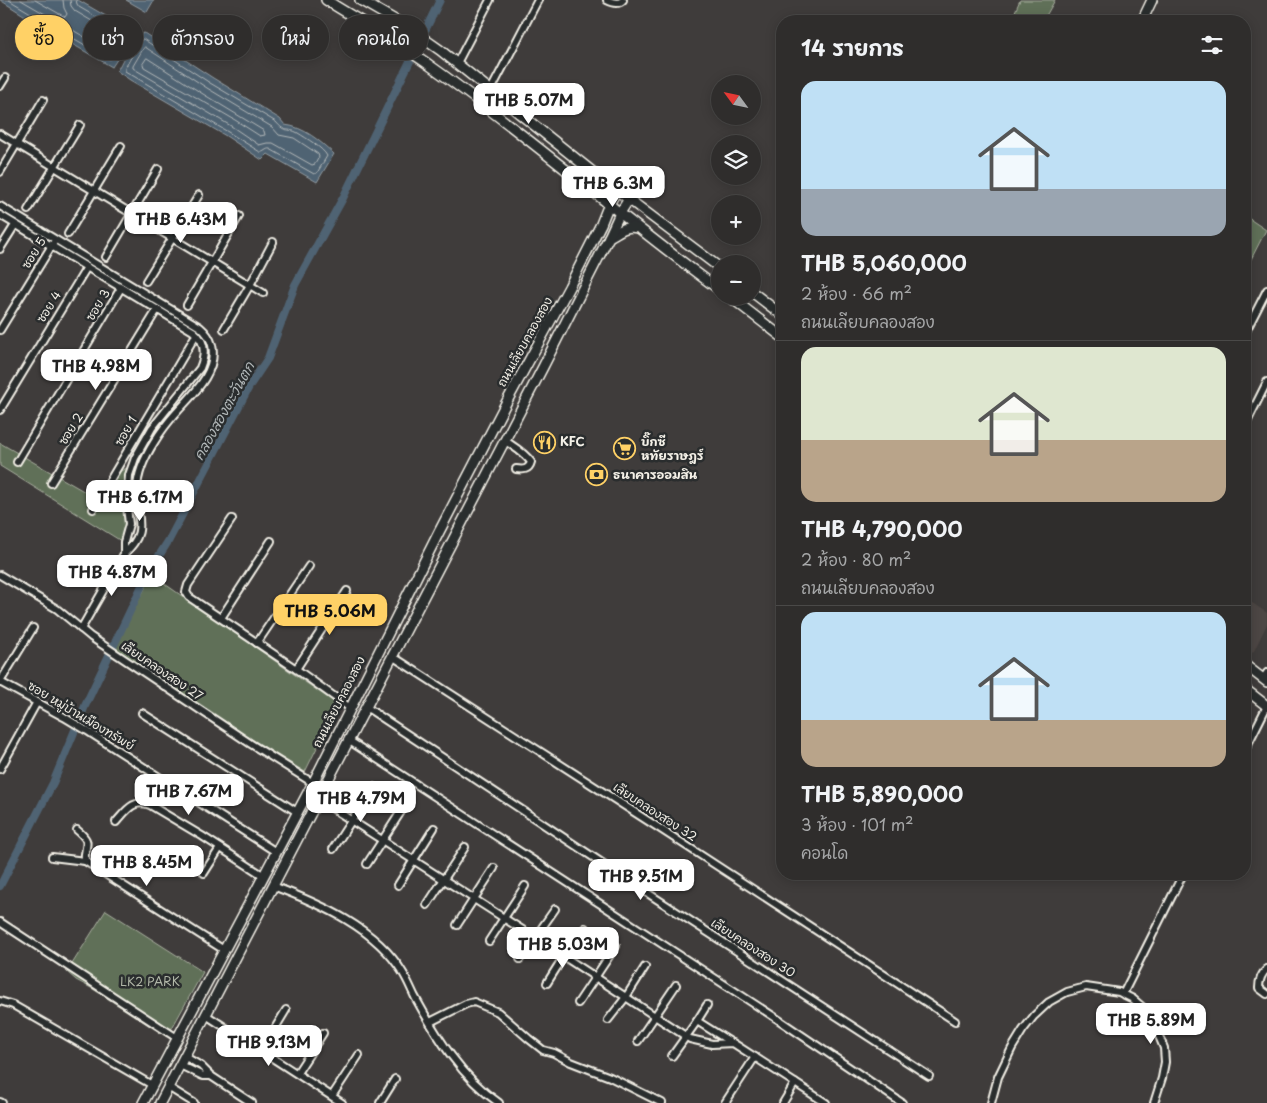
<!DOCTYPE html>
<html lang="th">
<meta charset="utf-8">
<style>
body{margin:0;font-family:"Playpen Sans","Playpen Sans Thai",sans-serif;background:#3b3938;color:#f1f3f6;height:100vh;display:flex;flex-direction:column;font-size:19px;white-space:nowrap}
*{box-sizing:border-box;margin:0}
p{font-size:16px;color:#a7a8a9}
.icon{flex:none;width:28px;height:28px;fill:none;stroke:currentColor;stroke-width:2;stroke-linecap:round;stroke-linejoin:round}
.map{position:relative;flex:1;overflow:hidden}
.drawer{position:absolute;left:776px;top:15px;width:475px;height:865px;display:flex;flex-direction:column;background:#2f2d2c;border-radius:20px;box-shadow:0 2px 12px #0003,0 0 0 1px #4a4948}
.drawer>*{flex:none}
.hud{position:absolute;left:15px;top:15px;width:475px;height:45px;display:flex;gap:10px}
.needle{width:32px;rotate:303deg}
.controls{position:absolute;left:711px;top:75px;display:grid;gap:10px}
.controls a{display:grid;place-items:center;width:50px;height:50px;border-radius:50%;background:#2f2d2c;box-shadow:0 2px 12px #0003,0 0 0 1px #4a4948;font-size:25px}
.price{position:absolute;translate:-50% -42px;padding:0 11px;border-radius:10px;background:#fff;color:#222;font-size:16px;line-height:32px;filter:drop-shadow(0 1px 2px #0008)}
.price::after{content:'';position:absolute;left:50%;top:30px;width:15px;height:11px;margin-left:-8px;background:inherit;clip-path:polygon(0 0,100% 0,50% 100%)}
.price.on{background:#ffd166;color:#111}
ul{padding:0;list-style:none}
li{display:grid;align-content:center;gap:10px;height:265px;padding:0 25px}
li+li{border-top:1px solid #4a4948}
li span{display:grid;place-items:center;height:155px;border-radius:15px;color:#555}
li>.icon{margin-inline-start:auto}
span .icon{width:90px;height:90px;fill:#fffc;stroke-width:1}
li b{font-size:21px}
h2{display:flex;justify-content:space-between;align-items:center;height:60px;padding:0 25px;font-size:21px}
.pill{padding:0 18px;border-radius:22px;background:#2f2d2c;box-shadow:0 2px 12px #0003,0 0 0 1px #4a4948;font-size:18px;line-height:45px}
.pill.on{background:#ffd166;color:#111}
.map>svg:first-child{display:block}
.built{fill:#4e4744}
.green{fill:#607059;stroke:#aab0a0}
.water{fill:#506373;stroke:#929ca2}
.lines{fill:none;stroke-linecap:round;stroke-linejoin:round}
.shore{stroke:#b2b8b9;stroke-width:1}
.canal{stroke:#506373;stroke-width:8}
.street-casing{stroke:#f4f1e8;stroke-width:10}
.secondary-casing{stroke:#f4f1e8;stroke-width:12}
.street{stroke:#2a2d2e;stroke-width:6}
.secondary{stroke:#2a2d2e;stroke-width:9}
.labels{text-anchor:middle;stroke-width:5;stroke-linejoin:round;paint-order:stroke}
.street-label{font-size:12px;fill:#f4f1e8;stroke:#2a2d2e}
.poi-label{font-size:12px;font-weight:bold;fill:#f4f1e8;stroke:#2a2d2e;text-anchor:start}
.park-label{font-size:12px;fill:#b1b7a8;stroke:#2a2d2e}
.water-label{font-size:14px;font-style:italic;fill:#b2b8b9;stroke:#2a2d2e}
</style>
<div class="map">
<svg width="1267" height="1103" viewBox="0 0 1267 1103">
<rect width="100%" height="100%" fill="#3f3c3b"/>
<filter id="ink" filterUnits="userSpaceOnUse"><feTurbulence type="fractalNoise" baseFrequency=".02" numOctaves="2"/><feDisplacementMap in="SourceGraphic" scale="10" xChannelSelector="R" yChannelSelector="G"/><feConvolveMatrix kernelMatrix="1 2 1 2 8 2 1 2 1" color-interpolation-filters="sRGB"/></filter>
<g filter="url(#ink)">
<!-- built -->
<path class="built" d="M1245 598 1267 613V624L1253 653 1245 647Z"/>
<!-- green -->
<g class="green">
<path d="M1020 0H1055L1043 21H1011Z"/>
<path d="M1245 216 1266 230 1245 271Z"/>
<path d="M0 443 94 497C111 493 111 473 127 468V524L121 541 0 466Z"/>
<path d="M152 575 338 705 305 772 111 652Z"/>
<path d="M106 910 203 972 167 1037 93 989 76 980 67 972Z"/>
</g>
<!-- water -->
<g class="water">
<path d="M0 0H78L130 30 131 38 112 67 46 29Z"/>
<path d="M126 0H154L147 12Z"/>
<path d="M144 33 213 78 280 119 285 125C304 127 320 141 334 154L317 182 268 154 262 160 226 136 130 80 117 71C123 60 133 36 144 33Z"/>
</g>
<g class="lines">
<!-- shore -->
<g class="shore">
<path d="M9 0 49 24 109 59H111L126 38 125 34 79 7 77 4 76 0"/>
<path d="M21 0 107 50H110L117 39V36L75 11 71 6 70 0"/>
<path d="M35 0 65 17 67 14 64 8 63 0"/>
<path d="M143 39 210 83 276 122C286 134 287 127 298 133 306 138 323 148 327 156L317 173 314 174 270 149C266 148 264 153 260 152L228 132 125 71V68L140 42Z"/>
<path d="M145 47 207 88 272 127 279 135 294 138 318 154 319 157 315 164 312 165 273 143H267L259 145 231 126 136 70 133 68V66L143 49Z"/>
<path d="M147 58 203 94 264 131 265 135 260 136 235 120 144 67 143 64Z"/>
</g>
<!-- canal -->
<path class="canal" d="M0 886 53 783 85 706 148 573 169 540 250 385 268 358 295 285 343 198 440 0"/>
<defs>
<g id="street">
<path d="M607 0C613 3 619 5 623 0"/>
<path d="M457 63 490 0"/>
<path d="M0 86 5 78"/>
<path d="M491 90 538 0"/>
<path d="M0 134 263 293"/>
<path d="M0 172 43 100"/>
<path d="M0 206 200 327C206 332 210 337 212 345 218 372 192 395 176 413 168 422 161 431 155 441 146 455 137 473 137 490 135 519 150 530 124 554L81 629"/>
<path d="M28 210 80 125"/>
<path d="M0 215 193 331C206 341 206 354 200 368L152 428 135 458 129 475 128 489 127 507 129 524 124 542V554"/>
<path d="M68 234 121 146"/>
<path d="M0 249 15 225"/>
<path d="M106 257 158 169"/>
<path d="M146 281 199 195"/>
<path d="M187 305 239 216"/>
<path d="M224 329 250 285 273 242"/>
<path d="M0 330 54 242"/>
<path d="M1245 333 1267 290"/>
<path d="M0 410 87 267"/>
<path d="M1245 426 1267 382"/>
<path d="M504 440C514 447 524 452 531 462 529 470 523 470 516 469"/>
<path d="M17 462 121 288"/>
<path d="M51 483 157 310"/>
<path d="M93 509 194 338"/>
<path d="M232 519 188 585 186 592 189 597 296 669 350 708"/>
<path d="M0 575 57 609 91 637 251 744 313 783"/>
<path d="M221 618 271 541"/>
<path d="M257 643 309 566"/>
<path d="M392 656 659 828 955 1021"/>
<path d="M296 669 347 591"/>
<path d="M1263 679 1267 673"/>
<path d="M0 682 64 717 89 732 276 852"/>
<path d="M0 682 33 628"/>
<path d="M366 707 646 892 929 1076"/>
<path d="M142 713 297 812"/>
<path d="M348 740 776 1018 902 1103"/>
<path d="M1245 750 1267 706"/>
<path d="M0 769 37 702"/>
<path d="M318 799 560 954 690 1039 712 1044 733 1043 826 1103"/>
<path d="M116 822C127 810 133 799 150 805L202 836 264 876"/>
<path d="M77 830C94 844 83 844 85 861L224 950"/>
<path d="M333 849 373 787"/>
<path d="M52 857 85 861"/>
<path d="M367 864 404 807"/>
<path d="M204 873 220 848"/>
<path d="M398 885 434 828"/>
<path d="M273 886C321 904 376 928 403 973 408 981 411 989 415 997 437 1037 461 1077 499 1103"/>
<path d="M427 905 465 847"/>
<path d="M0 922 177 1038"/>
<path d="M457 925 494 868"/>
<path d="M489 941 525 886"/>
<path d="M520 959 555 909"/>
<path d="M1267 969C1261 974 1259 980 1259 988L1267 994"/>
<path d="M547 983 564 956 585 928"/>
<path d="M1123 994 1183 874"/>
<path d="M0 1001 13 1005 152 1085"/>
<path d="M578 1003 616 946"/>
<path d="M206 1015 342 1103"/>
<path d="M608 1020 626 997 645 967"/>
<path d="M697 1021 707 1005"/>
<path d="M430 1022 466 1004 474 1002 498 1012 529 1039 543 1050 554 1053 571 1062 589 1069 610 1077 662 1103"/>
<path d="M638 1041 676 985"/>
<path d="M262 1050 286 1010"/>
<path d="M184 1056 201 1066 211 1076 252 1103"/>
<path d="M672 1056 697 1021 732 1043"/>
<path d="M180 1065 203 1076H211"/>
<path d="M297 1073 323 1033"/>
<path d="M168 1087 194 1103"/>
<path d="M332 1096 359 1055"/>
<path d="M0 1102 2 1103"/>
<path d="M380 1103 395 1079"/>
<path d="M725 1103 755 1057"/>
<path d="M783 1103 795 1083"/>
<path d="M991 1103 998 1077 1012 1048 1023 1030 1034 1016 1049 1002 1067 992 1086 987 1119 992 1133 999 1147 1011 1156 1029 1164 1048 1165 1062 1162 1078 1154 1103"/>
</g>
<g id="secondary">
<path d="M326 0C361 22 398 42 432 67 531 137 622 219 720 290"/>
<path d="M360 0 407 27 440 50 594 173 720 268"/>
<path d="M1142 21 1152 0"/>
<path d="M609 237C619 232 625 225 637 228"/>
<path d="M752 292 782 315"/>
<path d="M729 296 782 337"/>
<path d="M1245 665 1267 682"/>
<path d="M1245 689 1267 706"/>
<path d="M143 1103 313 783 439 532 506 403 569 287 601 224 609 204 617 190"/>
<path d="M160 1103 543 367 609 237 620 213 629 199"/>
</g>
</defs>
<!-- street casing -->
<use href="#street" class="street-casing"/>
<!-- secondary casing -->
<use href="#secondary" class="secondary-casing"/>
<!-- street -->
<use href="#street" class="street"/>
<!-- secondary -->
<use href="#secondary" class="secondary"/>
</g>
</g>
<!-- icons -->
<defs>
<symbol id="restaurant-ring" viewBox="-11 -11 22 22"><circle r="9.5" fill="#2a2d2e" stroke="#ffd166" stroke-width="1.5"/><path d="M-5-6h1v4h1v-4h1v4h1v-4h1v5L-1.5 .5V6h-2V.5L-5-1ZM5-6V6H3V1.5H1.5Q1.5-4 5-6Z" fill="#ffd166"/></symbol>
<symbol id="supermarket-ring" viewBox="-11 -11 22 22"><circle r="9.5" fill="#2a2d2e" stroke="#ffd166" stroke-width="1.5"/><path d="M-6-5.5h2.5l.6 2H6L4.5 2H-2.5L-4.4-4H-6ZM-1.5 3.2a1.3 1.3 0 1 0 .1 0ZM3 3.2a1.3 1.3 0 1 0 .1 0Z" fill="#ffd166"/></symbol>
<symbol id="bank-ring" viewBox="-11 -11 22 22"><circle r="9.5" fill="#2a2d2e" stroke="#ffd166" stroke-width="1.5"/><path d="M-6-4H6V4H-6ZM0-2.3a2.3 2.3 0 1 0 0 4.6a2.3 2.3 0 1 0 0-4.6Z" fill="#ffd166"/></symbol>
</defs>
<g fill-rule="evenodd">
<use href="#restaurant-ring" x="532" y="430" width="25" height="25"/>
<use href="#supermarket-ring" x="612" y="436" width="25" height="25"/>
<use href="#bank-ring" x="584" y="462" width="25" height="25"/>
</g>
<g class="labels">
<!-- street labels -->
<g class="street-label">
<text transform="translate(34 253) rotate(-58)" y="4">ซอย 5</text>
<text transform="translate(98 305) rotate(-59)" y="4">ซอย 3</text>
<text transform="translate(49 307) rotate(-58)" y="4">ซอย 4</text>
<text transform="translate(525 342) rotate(-61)" y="4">ถนนเลียบคลองสอง</text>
<text transform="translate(71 429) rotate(-58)" y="4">ซอย 2</text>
<text transform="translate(126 431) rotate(-60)" y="4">ซอย 1</text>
<text transform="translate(162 671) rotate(34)" y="4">เลียบคลองสอง 27</text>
<text transform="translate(339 702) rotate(-63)" y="4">ถนนเลียบคลองสอง</text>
<text transform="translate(81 716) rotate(31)" y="4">ซอย หมู่บ้านเมืองทรัพย์</text>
<text transform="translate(655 812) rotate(33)" y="4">เลียบคลองสอง 32</text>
<text transform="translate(753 948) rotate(33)" y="4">เลียบคลองสอง 30</text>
</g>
<!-- poi labels -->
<g class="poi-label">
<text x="560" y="446">KFC</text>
<text x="641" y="446">บิ๊กซี<tspan x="641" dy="14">หทัยราษฎร์</tspan></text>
<text x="613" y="479">ธนาคารออมสิน</text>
</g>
<!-- park labels -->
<g class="park-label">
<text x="150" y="986">LK2 PARK</text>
</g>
<!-- water labels -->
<g class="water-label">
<text transform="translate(224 411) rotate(-61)" y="5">คลองสองตะวันตก</text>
</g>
</g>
</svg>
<div class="controls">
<a><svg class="needle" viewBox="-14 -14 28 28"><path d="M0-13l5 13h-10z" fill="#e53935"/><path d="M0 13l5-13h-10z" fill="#a7a8a9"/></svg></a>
<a><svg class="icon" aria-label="layers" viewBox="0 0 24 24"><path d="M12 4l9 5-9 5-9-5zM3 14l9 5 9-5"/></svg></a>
<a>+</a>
<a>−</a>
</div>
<b class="price" style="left:529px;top:125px">THB 5.07M</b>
<b class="price" style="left:613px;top:208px">THB 6.3M</b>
<b class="price" style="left:181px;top:244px">THB 6.43M</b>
<b class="price" style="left:96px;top:391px">THB 4.98M</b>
<b class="price" style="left:140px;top:522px">THB 6.17M</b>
<b class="price" style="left:112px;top:597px">THB 4.87M</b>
<b class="price on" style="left:330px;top:636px">THB 5.06M</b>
<b class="price" style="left:189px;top:816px">THB 7.67M</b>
<b class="price" style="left:361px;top:823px">THB 4.79M</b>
<b class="price" style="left:147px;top:887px">THB 8.45M</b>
<b class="price" style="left:641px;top:901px">THB 9.51M</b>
<b class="price" style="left:563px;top:969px">THB 5.03M</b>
<b class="price" style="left:1151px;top:1045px">THB 5.89M</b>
<b class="price" style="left:269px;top:1067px">THB 9.13M</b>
<div class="hud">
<a class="pill on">ซื้อ</a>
<a class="pill">เช่า</a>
<a class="pill">ตัวกรอง</a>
<a class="pill">ใหม่</a>
<a class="pill">คอนโด</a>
</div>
<section class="drawer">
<h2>14 รายการ<svg class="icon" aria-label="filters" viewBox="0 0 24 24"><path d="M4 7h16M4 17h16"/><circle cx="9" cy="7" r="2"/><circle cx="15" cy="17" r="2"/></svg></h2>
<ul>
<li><span style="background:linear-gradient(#bfe0f5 70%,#9aa5b1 0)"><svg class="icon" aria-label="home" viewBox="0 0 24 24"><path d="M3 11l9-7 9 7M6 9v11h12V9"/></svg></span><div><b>THB 5,060,000</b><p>2 ห้อง · 66 m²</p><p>ถนนเลียบคลองสอง</p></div></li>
<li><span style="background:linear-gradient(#dfe7d0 60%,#b9a48a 0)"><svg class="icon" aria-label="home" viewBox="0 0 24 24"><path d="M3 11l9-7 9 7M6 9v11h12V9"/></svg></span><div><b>THB 4,790,000</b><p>2 ห้อง · 80 m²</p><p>ถนนเลียบคลองสอง</p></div></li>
<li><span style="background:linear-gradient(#bfe0f5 70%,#b9a48a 0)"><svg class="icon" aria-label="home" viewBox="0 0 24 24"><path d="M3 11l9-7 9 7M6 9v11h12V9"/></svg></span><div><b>THB 5,890,000</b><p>3 ห้อง · 101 m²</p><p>คอนโด</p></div></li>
</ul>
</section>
</div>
